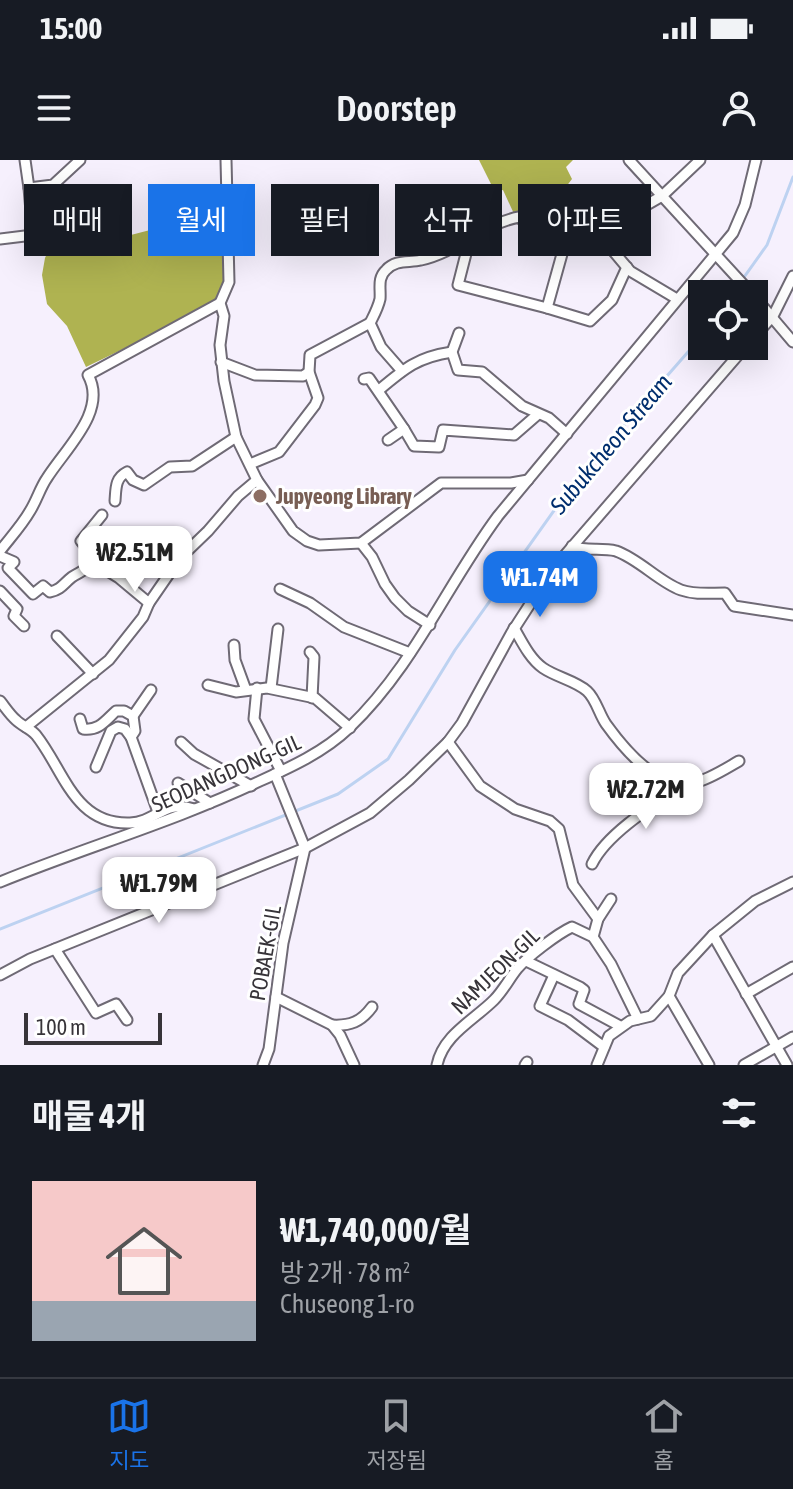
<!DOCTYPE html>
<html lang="ko">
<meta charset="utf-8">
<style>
body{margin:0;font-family:"Asap Condensed","Noto Sans KR",sans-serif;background:#242831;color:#f1f3f6;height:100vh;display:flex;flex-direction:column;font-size:30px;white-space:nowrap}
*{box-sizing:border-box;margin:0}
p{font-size:26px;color:#9ea1a6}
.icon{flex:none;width:44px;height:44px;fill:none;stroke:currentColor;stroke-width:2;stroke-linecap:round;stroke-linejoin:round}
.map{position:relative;height:905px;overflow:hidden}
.side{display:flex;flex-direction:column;background:#171b24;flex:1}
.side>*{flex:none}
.top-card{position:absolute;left:24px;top:24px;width:746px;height:72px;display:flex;gap:16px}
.fabs{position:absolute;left:688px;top:120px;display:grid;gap:16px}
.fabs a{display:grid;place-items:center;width:80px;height:80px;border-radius:0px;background:#171b24;box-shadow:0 8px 32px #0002;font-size:40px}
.scale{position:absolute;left:24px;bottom:20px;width:138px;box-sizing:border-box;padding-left:8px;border:4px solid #373439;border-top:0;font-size:22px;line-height:28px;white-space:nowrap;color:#373439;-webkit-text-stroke:6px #fff;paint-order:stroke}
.price{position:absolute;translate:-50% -68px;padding:0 18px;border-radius:16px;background:#fff;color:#222;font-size:26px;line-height:52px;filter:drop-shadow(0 2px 4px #0008)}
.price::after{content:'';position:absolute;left:50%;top:48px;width:24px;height:18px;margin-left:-12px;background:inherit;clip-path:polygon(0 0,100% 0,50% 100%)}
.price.current{background:#1a73e8;color:#fff}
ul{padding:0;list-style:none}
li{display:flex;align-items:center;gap:24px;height:200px;padding:0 32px}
li span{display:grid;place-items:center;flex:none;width:224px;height:160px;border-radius:0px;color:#555}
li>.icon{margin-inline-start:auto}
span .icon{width:96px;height:96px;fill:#fffc;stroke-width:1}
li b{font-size:34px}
h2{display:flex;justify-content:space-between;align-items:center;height:96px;padding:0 32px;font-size:34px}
.pill{padding:0 28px;border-radius:0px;background:#171b24;box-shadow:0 8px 32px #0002;font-size:28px;line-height:72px}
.pill.current{background:#1a73e8;color:#fff}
.status{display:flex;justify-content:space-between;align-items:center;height:56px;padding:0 40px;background:#171b24;direction:ltr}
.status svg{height:22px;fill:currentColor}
header{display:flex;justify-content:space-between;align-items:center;height:104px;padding:0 32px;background:#171b24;font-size:36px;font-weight:600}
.tab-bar{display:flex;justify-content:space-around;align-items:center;height:112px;border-top:2px solid #363941;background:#171b24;font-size:22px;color:#9ea1a6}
.tab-bar a{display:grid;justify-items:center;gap:4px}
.tab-bar .current{color:#1a73e8}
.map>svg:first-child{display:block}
.forest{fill:#afb351}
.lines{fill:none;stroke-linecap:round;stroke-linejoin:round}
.stream{stroke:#bdd2f1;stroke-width:3}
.minor-casing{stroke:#6f6a75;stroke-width:13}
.minor{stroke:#fff;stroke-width:9}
.education-dot{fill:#8d6e63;stroke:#fff;stroke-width:3}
.labels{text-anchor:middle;stroke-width:6;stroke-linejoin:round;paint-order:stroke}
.education-label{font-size:22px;font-weight:bold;fill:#785e54;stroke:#fff;text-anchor:start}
.street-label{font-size:22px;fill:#373439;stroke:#fff}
.water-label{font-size:24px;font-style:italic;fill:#002e6e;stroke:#fff}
</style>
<div class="status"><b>15:00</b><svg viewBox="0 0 49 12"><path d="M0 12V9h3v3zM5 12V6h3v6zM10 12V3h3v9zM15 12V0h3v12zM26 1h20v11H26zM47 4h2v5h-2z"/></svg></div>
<header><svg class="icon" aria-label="menu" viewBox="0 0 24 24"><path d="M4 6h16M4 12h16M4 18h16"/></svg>Doorstep<svg class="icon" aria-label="person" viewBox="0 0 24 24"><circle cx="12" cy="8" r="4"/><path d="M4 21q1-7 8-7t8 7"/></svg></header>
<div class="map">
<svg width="793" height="905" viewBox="0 0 793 905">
<rect width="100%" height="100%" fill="#f6f0fd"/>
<!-- forest -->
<g class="forest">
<path d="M479 0H573L566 7 572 19 562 32 515 56 503 30 495 32Z"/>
<path d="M223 45 227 129 213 142 179 162 86 207 67 166 47 144 42 115 45 98 56 75 127 76 154 69 159 60Z"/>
</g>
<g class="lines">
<!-- stream -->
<g class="stream">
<path d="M732 134 767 85 793 17"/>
<path d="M0 769 338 634 388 599 455 490 575 321 702 176"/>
</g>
<defs>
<g id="minor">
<path d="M25 0 29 28"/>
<path d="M226 0 229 122 220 143 224 156 220 185 224 221 236 277 257 320 293 371 307 381 319 385 361 383 441 323H511L528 320"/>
<path d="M629 0 752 134"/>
<path d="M598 73 630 111 677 139"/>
<path d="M33 75 29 28 53 25 80 0"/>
<path d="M470 78 458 125 547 148 567 76"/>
<path d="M0 79 33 75 51 78"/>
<path d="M754 136 793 182"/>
<path d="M547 148 590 161 612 140 627 107"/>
<path d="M459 173 452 192 458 210 482 212 522 246 549 258 567 274"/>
<path d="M754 177 773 156 793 116"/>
<path d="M221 202 255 215 303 216 309 212"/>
<path d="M402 211 381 187 370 163C374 155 378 148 380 139 381 129 377 118 386 110 396 99 409 103 421 100 457 92 483 64 519 57L542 79 551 80 598 73 662 36 700 0"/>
<path d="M364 219 369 218 404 269 388 280"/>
<path d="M379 230C405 208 418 197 452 192"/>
<path d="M404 269 414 286 439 287 443 270 514 275 537 255"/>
<path d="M250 304 279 292 315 245 318 238 309 212 310 195 370 163"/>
<path d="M115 341C116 328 115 318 127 312L133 320 144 325 170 307 192 306 236 277"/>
<path d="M361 383 372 397 385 424 395 438 408 451 430 465"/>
<path d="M572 386C586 392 601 387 616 391 639 399 659 422 681 430 695 435 710 433 725 433L734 446 793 455"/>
<path d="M0 391C10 378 22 365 30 351 37 340 40 328 47 318 65 289 108 251 88 215L220 143"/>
<path d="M0 396 14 402 8 408 33 434 43 426 50 432C62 429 63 424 72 417 81 411 84 412 93 402L119 418 149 443"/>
<path d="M93 402 91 394 81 381 102 355"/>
<path d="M280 429 310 443 344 467 410 493"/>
<path d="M0 431 17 449 14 456 24 466"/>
<path d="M514 468C522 482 530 499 543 508 556 517 576 521 587 531 596 539 599 554 606 564 624 589 658 631 694 623 710 619 725 609 739 601"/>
<path d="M57 476 93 514"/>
<path d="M234 485 235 500 246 530"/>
<path d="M310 492 314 497 312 538"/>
<path d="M208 525 236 532 267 528 315 538 350 568"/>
<path d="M257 528 254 559 281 611"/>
<path d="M271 528 278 469"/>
<path d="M0 541C5 547 10 555 16 560 22 566 30 568 36 575 64 610 74 665 130 663 156 662 165 639 194 649"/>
<path d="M133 556 151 530"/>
<path d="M80 559 83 569C99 571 105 561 116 551H124L133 556 135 571 131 577 158 652"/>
<path d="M26 567 109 500 143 457 149 443 180 398 208 371 238 336 257 320"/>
<path d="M181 582 194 594 251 626"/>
<path d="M448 582 480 626 515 649 550 661 559 669 573 725 598 759"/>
<path d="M96 607 111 571 118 567 125 569 131 577"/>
<path d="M178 623 210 643"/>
<path d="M592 704C607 673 655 644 684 625"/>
<path d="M0 722C86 687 176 661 260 621 291 607 324 592 349 568 414 506 446 426 498 356L733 73 745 45 756 0"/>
<path d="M713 775 787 905"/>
<path d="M593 777 598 759 611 739"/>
<path d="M55 789 96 853 116 844 127 860"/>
<path d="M526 801 580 827 584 830 579 844 620 866"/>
<path d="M0 815 30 799 305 688 370 653 409 620 448 582 462 563 512 472 552 410 746 186"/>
<path d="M554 815 540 846 568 860 604 887"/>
<path d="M746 834 793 807"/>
<path d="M669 836 709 905"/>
<path d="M276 837 332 865 340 875 354 905"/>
<path d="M332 865C350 866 361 862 372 847"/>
<path d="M263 905 269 889 283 783 305 688 275 614"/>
<path d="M437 905C443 875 474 860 494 840 503 831 509 819 517 809 527 797 557 774 572 767L593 777 611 804 638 859"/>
<path d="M525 905 527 902"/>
<path d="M597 905 609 876 630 861 651 856 669 836 678 813 713 775 755 741 793 722"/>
<path d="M744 905 793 877"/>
</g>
</defs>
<!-- minor casing -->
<use href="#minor" class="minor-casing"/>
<!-- minor -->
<use href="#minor" class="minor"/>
</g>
<!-- markers -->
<circle class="education-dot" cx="260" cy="336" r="8"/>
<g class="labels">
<!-- education labels -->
<g class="education-label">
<text x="276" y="344">Jupyeong Library</text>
</g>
<!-- street labels -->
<g class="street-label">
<text transform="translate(226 613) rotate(-24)" y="8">SEODANGDONG-GIL</text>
<text transform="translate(265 793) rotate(-80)" y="8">POBAEK-GIL</text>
<text transform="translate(495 811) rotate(-44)" y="8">NAMJEON-GIL</text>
</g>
<!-- water labels -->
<g class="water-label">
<text transform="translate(611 284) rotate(-50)" y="8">Subukcheon Stream</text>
</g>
</g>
</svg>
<div class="fabs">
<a><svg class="icon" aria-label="locate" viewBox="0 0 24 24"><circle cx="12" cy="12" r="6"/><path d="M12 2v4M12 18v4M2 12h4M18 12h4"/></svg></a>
</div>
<div class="scale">100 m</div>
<b class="price" style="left:135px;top:434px">₩2.51M</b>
<b class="price current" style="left:540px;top:459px">₩1.74M</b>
<b class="price" style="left:646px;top:671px">₩2.72M</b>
<b class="price" style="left:159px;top:765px">₩1.79M</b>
<div class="top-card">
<a class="pill">매매</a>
<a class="pill current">월세</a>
<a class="pill">필터</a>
<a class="pill">신규</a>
<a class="pill">아파트</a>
</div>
</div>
<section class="side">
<h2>매물 4개<svg class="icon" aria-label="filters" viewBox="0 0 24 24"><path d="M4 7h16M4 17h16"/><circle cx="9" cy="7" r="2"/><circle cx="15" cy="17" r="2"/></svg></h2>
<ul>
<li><span style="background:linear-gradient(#f6c9c9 75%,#9aa5b1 0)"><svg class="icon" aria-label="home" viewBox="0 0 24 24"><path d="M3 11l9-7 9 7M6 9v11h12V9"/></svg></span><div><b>₩1,740,000/월</b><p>방 2개 · 78 m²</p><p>Chuseong 1-ro</p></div></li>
</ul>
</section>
<nav class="tab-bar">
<a class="current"><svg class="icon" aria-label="map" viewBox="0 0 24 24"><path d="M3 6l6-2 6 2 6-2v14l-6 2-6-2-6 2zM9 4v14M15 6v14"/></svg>지도</a>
<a><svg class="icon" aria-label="saved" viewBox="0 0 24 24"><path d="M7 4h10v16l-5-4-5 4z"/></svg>저장됨</a>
<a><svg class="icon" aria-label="home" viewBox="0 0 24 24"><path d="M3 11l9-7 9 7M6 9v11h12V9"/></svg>홈</a>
</nav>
